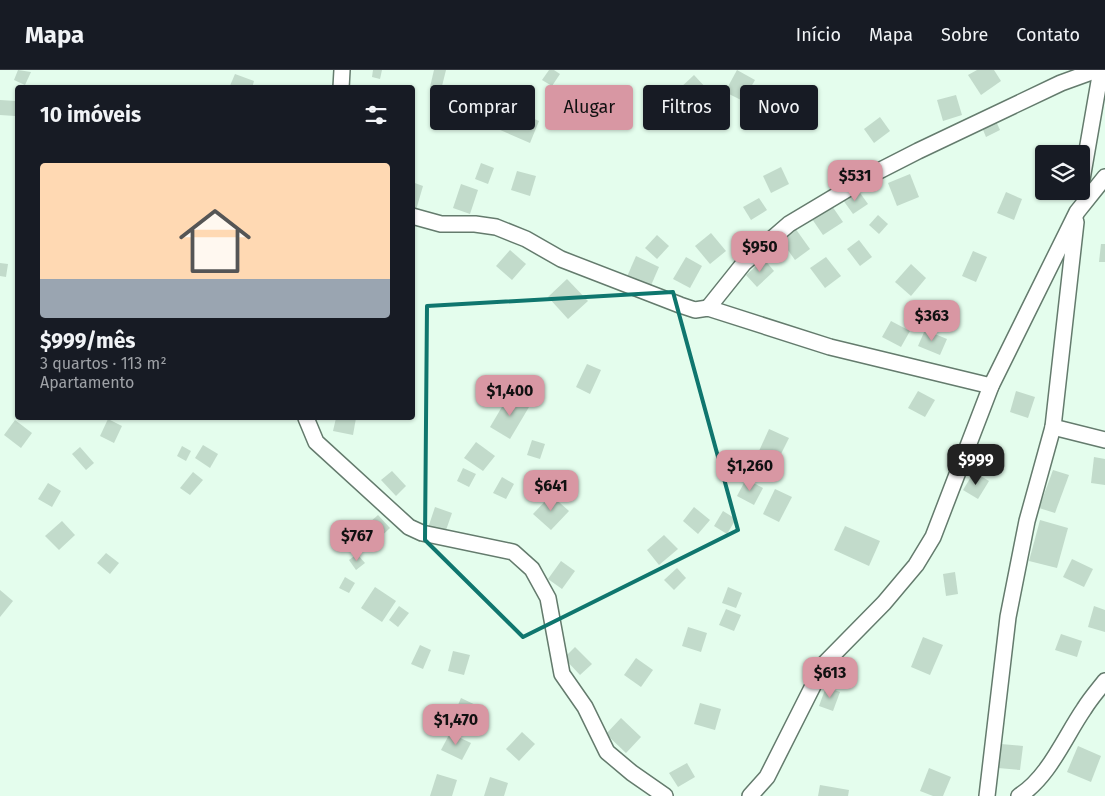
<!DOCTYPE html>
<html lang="pt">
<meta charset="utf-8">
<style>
body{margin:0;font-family:"Fira Sans",sans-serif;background:#20242c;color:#f1f3f6;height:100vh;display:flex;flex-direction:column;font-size:19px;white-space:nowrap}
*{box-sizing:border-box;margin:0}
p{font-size:16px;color:#9ea1a6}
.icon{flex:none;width:28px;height:28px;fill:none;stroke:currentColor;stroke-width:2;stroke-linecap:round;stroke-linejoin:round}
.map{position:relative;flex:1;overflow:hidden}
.details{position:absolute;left:15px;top:15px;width:400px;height:335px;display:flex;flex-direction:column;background:#171b24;border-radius:5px;box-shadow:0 1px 4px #0004}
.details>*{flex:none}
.top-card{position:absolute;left:430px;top:15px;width:475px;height:45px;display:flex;gap:10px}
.tools{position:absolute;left:1035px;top:75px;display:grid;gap:10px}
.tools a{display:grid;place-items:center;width:55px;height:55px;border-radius:5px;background:#171b24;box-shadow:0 1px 4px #0004;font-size:25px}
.price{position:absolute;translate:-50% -42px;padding:0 11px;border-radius:10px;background:#d897a3;color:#111;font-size:16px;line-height:32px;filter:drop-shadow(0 1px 2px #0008)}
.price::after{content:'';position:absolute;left:50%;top:30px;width:15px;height:11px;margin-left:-8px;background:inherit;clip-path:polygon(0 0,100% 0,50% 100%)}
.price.active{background:#222;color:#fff}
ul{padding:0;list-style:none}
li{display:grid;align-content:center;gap:10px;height:265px;padding:0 25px}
li span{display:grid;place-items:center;height:155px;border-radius:5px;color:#555}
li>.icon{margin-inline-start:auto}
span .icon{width:90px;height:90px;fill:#fffc;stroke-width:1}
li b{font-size:21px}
h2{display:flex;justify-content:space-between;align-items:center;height:60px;padding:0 25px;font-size:21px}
.pill{padding:0 18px;border-radius:5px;background:#171b24;box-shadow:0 1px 4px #0004;font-size:18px;line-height:45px}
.pill.active{background:#d897a3;color:#111}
header{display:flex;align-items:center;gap:30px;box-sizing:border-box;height:70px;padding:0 25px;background:#171b24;border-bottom:1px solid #363941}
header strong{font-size:24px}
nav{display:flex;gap:28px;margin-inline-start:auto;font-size:18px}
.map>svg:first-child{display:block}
.building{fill:#c2dbcb}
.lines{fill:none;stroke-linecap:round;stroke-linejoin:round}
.street-casing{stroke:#647b6d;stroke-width:18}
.street{stroke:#fff;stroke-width:15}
.marked{fill:none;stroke:#0f766e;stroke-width:4;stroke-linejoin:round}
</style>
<header>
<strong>Mapa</strong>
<nav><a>Início</a><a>Mapa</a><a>Sobre</a><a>Contato</a></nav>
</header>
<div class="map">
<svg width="1105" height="726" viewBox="0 0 1105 726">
<rect width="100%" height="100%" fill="#e4fded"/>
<!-- building -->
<g class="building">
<path d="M18 0 31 2 25 15 14 10Z"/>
<path d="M373 0H382L380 9 372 7Z"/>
<path d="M434 0H446L441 20 430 17Z"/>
<path d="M549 0H554L560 4 552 16 542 10Z"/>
<path d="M737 0 755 10 743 31 725 22Z"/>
<path d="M977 0H994L1001 11 981 25 968 5Z"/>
<path d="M235 4 254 11 252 18H229Z"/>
<path d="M694 5 707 19 690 34 678 20Z"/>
<path d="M956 25 962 45 943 51 937 30Z"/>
<path d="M0 30 16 31 15 46 0 45Z"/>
<path d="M507 37 539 51 530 73 498 59Z"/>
<path d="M880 47 890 61 874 73 864 59Z"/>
<path d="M995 49 1000 60 986 67 981 55Z"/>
<path d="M481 93 494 98 488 114 475 109Z"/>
<path d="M781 97 789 114 771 123 763 106Z"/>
<path d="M517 101 536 106 530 126 511 120Z"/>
<path d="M910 104 919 127 897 136 888 113Z"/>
<path d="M412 112 423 116 416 140 412 139Z"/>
<path d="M461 114 478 120 470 144 453 138Z"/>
<path d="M858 120 868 134 853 144 843 130Z"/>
<path d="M1006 122 1022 129 1014 150 997 143Z"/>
<path d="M759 128 767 140 751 150 743 137Z"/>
<path d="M832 136 843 152 823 165 812 149Z"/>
<path d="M878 145 888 154 879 164 869 155Z"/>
<path d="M795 158 810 179 795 190 780 169Z"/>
<path d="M711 163 726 181 710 194 695 176Z"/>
<path d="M657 165 669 176 657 189 645 178Z"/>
<path d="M859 170 872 187 860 196 847 179Z"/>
<path d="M1101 174H1105V192H1099Z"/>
<path d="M510 180 526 194 512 210 496 196Z"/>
<path d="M973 181 987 187 976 212 962 206Z"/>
<path d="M636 186 659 197 649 220 626 209Z"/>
<path d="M686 187 702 196 690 218 673 209Z"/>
<path d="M826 187 841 206 825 218 810 198Z"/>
<path d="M764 189 774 201 757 217 746 205Z"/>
<path d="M0 193 8 194 6 207 0 206Z"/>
<path d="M911 194 926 208 911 226 895 212Z"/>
<path d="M567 209 588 231 568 249 548 227Z"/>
<path d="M891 251 910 261 901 277 882 267Z"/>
<path d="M925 260 947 269 940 285 918 276Z"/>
<path d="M587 294 601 300 590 324 576 317Z"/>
<path d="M918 321 935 330 925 347 908 338Z"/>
<path d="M1016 321 1035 327 1028 348 1010 342Z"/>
<path d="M509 325 529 337 510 369 490 357Z"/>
<path d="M336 348H356L353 365 333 361Z"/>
<path d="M108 349 122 356 114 373 100 366Z"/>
<path d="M15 350 32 363 21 378 4 365Z"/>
<path d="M769 359 789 368 778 390 759 381Z"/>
<path d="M532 370 545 374 540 389 527 385Z"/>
<path d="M476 372 495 386 483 401 464 388Z"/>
<path d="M203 375 218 384 210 398 195 388Z"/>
<path d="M182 376 191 381 186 391 177 386Z"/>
<path d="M80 377 94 393 86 400 72 384Z"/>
<path d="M1094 387 1105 389V415L1091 413Z"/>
<path d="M463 398 476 404 469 417 457 411Z"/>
<path d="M1053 400 1069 405 1055 443 1039 438Z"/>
<path d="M392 401 406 416 396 426 381 410Z"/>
<path d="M193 402 203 410 190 425 180 418Z"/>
<path d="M974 402 989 411 978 429 963 420Z"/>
<path d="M502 407 514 414 506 429 493 423Z"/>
<path d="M746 409 763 418 754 435 737 426Z"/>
<path d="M48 413 61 421 52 437 38 429Z"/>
<path d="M775 419 792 427 779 452 763 444Z"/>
<path d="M551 425 569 441 551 460 533 444Z"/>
<path d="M435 437 452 443 445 463 428 458Z"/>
<path d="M694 437 710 450 698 464 683 451Z"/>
<path d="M723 441 736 449 727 464 714 456Z"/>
<path d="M378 445 390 458 374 473 361 460Z"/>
<path d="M1040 450 1068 458 1057 498 1029 491Z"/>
<path d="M62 451 75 465 59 480 45 466Z"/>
<path d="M845 456 880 471 869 496 834 480Z"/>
<path d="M664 465 678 479 659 495 647 480Z"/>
<path d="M106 483 119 493 110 504 97 493Z"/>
<path d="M357 484 365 493 356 500 349 490Z"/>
<path d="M1072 489 1093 499 1084 517 1063 507Z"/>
<path d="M561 491 575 501 562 519 548 509Z"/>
<path d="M677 498 686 508 674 520 664 510Z"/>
<path d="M955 502 958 524 946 526 943 504Z"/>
<path d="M345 507 355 513 349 523 339 518Z"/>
<path d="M375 517 396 531 382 552 361 538Z"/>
<path d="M728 517 742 523 736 538 722 533Z"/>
<path d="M0 520 13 531 0 547Z"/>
<path d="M399 536 409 543 398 557 389 550Z"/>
<path d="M1094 536 1105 540V562L1088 557Z"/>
<path d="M726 539 741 545 734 561 719 555Z"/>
<path d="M688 557 707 563 701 582 682 576Z"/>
<path d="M1061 564 1082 571 1077 587 1055 580Z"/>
<path d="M923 567 943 575 930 605 911 597Z"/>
<path d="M420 575 431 580 423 599 411 594Z"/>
<path d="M575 577 592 594 580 605 564 588Z"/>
<path d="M453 581 470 585 464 605 448 601Z"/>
<path d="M636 588 653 600 641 617 624 605Z"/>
<path d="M826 617 840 622 833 641 819 636Z"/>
<path d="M461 628 484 639 474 660 452 649Z"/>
<path d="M700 633 721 639 715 660 694 654Z"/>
<path d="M621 648 641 667 626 683 606 664Z"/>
<path d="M522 662 535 674 519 691 506 679Z"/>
<path d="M450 663 471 673 462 690 441 680Z"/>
<path d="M1001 674 1023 676 1020 700 998 698Z"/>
<path d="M1078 676 1101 686 1091 712 1067 702Z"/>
<path d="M687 693 695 707 678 717 669 703Z"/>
<path d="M929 698 951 707 943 726H933L920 721Z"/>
<path d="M437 704 457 710 452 726H430Z"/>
<path d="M490 707 508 713 504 726H484Z"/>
<path d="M820 715 849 720 848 726H818Z"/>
</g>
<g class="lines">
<defs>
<g id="street">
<path d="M341 18 342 0"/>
<path d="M1081 115 1101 0"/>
<path d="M412 146 441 154H475L496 157 526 169 561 189 680 235 695 240 708 238 830 277 991 316"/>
<path d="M708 238 744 193 789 154 871 105 918 81 1061 13 1097 0"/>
<path d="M306 348 316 372 409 457 422 463 513 482 532 499 548 528 562 604 585 637 607 682 632 703 665 726"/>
<path d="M1053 357 1105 370"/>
<path d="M750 726 767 707 824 594 884 533 916 495 933 467 991 316 1077 142 1105 107"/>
<path d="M987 726 1008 547 1027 451 1053 357 1076 152"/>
<path d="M1019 726C1049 707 1064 668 1084 639 1090 629 1098 620 1105 611"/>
</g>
</defs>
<!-- street casing -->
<use href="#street" class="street-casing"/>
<!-- street -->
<use href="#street" class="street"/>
</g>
<!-- marked area -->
<path class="marked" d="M673 222 738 460 523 567 425 470 427 236Z"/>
</svg>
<div class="tools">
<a><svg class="icon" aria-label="layers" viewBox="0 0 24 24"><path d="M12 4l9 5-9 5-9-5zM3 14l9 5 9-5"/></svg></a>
</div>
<b class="price" style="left:855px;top:132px">$531</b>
<b class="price" style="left:760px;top:203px">$950</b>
<b class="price" style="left:932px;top:272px">$363</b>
<b class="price" style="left:510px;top:347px">$1,400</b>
<b class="price active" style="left:976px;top:416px">$999</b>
<b class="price" style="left:750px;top:422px">$1,260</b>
<b class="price" style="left:551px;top:442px">$641</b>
<b class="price" style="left:357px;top:492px">$767</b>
<b class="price" style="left:830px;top:629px">$613</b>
<b class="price" style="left:456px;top:676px">$1,470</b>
<div class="top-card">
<a class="pill">Comprar</a>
<a class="pill active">Alugar</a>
<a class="pill">Filtros</a>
<a class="pill">Novo</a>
</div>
<section class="details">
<h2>10 imóveis<svg class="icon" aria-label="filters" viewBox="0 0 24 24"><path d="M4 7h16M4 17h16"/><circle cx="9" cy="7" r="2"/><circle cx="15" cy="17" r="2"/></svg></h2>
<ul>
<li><span style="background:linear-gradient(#ffd9b3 75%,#9aa5b1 0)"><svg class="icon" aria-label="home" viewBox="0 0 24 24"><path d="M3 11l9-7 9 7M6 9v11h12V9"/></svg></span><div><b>$999/mês</b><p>3 quartos · 113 m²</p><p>Apartamento</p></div></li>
</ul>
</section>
</div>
